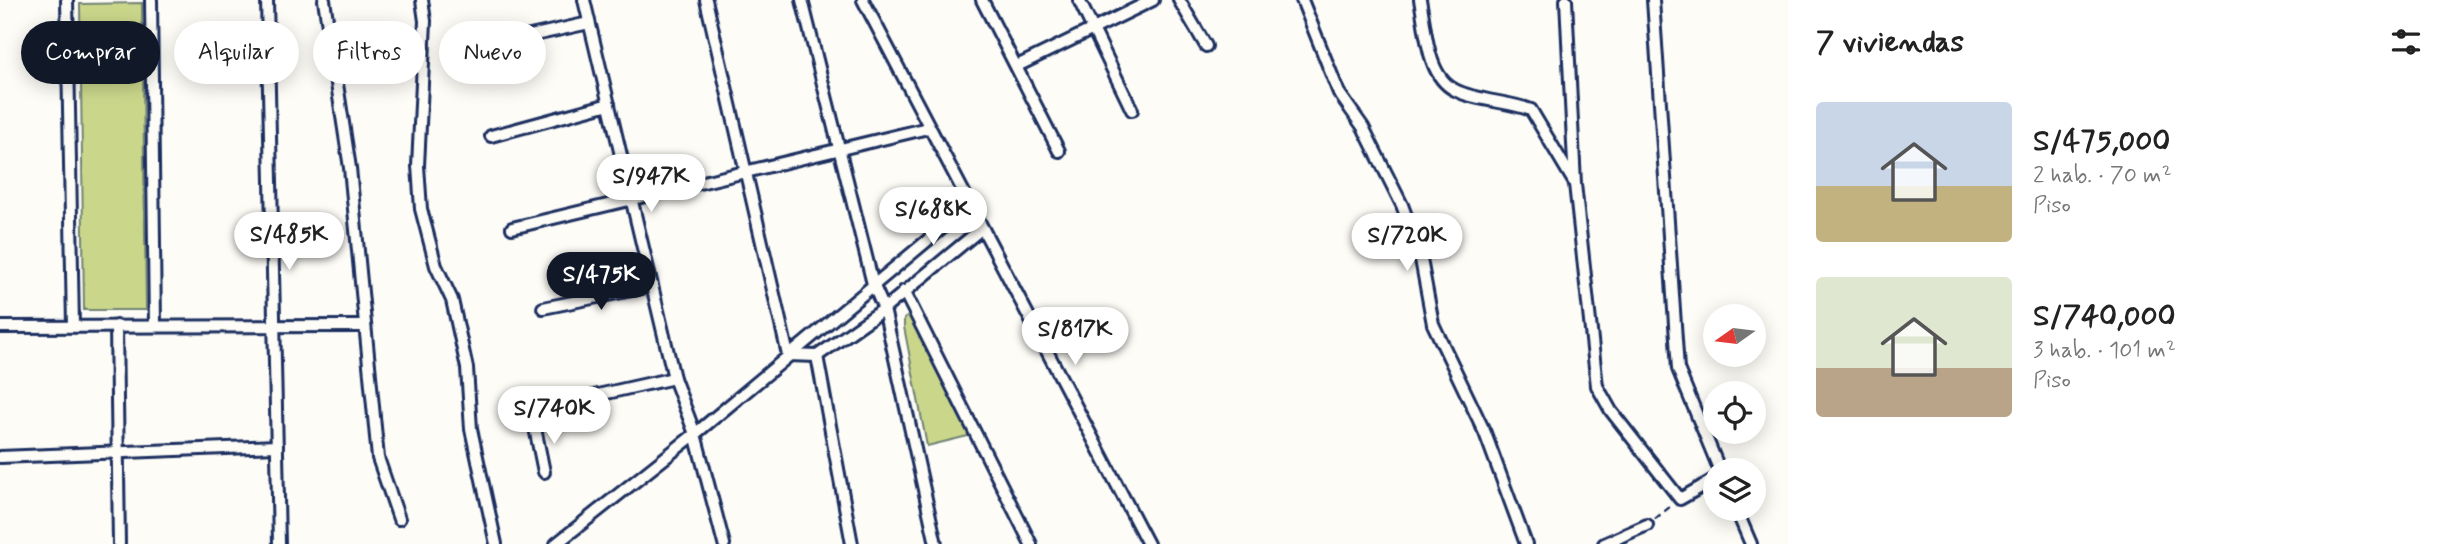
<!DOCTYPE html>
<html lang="es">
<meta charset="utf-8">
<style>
body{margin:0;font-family:Mynerve,sans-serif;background:#f6f6f6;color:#222;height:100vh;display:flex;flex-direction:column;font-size:26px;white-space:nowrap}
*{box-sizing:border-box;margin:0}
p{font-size:23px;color:#767676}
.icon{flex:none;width:38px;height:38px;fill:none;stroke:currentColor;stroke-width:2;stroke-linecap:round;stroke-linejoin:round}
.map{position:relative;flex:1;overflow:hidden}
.drawer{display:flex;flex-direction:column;background:#fff;width:665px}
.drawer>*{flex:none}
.guide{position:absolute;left:21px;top:21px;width:665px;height:63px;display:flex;gap:14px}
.needle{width:46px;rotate:256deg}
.fabs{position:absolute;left:1703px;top:304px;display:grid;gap:14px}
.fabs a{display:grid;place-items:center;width:63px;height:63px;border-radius:50%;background:#fff;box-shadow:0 4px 18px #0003;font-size:35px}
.price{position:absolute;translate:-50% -60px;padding:0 16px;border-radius:24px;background:#fff;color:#222;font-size:23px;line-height:46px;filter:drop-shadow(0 2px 4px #0008)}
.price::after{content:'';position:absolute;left:50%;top:42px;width:21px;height:16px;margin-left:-10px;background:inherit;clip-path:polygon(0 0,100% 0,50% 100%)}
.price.selected{background:#111827;color:#fff}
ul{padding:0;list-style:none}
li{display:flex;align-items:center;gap:21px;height:175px;padding:0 28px}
li span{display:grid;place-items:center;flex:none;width:196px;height:140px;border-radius:7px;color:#555}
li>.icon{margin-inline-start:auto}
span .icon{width:84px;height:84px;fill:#fffc;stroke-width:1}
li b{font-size:30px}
h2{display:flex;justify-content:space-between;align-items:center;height:84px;padding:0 28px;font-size:30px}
.tag{padding:0 24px;border-radius:32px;background:#fff;box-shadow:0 4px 18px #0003;font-size:24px;line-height:63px}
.tag.selected{background:#111827;color:#fff}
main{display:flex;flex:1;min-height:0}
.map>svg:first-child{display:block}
.green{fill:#cad78b;stroke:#728374;stroke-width:2}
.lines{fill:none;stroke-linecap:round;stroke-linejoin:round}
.minor-casing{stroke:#1b2f5e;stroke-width:16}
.path{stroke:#1b2f5e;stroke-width:2.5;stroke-dasharray:7 5;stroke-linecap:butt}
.minor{stroke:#fdfcf7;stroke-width:10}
</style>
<main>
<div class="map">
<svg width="1788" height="544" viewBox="0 0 1788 544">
<rect width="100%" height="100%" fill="#fdfcf7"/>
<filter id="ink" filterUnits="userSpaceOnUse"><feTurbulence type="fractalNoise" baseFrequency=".0143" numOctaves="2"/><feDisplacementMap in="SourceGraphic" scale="14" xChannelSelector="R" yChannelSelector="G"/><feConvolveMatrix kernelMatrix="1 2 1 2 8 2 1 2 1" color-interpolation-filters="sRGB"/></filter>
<g filter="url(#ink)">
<!-- green -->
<g class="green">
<path d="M142 3 146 310H84L80 4Z"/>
<path d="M912 313 980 433 927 446 904 327V319Z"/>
</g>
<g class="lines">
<defs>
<g id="minor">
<path d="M67 0 73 326"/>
<path d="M151 0 155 325"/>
<path d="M267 0 279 544"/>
<path d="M324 0 350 168 378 458 399 519"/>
<path d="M422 0 425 21 418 166 421 209 436 266 452 300 467 368 471 429 496 544"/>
<path d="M584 0 674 378 695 434 724 544"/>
<path d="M706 0 788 355"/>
<path d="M863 0 1148 544"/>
<path d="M982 0 1059 151"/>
<path d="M1079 0 1132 110"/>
<path d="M1179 0 1206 46"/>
<path d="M1302 0 1339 93 1363 127 1402 205 1420 254 1433 324 1485 433 1526 544"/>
<path d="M1420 0C1426 27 1426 76 1455 90 1476 101 1508 101 1531 110L1574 182"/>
<path d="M1566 0 1575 184 1597 386 1611 411 1680 499 1715 479"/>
<path d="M1653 0 1678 369 1720 471"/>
<path d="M480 47 589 23"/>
<path d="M1017 66 1153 0"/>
<path d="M491 136 609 104"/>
<path d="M512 228 928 128"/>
<path d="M904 291 1031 544"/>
<path d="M543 308 652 286"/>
<path d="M116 326 119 544"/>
<path d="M0 327 364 326"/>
<path d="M788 355 817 356 884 309 873 284 802 0"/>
<path d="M817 356 852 544"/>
<path d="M0 457 277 446"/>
<path d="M544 472 534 423 536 413 553 405 674 378"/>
<path d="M1736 509 1751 544"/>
<path d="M556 544 695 434 970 205"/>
<path d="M936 544 884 309 981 229"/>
<path d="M1604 544 1647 525"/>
</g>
</defs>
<!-- minor casing -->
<use href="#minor" class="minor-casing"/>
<!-- path -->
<path class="path" d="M1655 519 1672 505"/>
<!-- minor -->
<use href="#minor" class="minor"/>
</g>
</g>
</svg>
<div class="fabs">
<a><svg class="needle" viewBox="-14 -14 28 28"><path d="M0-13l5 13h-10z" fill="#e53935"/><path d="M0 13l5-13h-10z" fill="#767676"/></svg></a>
<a><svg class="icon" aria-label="locate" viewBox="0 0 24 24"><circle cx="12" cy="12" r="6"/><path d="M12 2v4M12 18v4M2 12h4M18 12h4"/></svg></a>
<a><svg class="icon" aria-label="layers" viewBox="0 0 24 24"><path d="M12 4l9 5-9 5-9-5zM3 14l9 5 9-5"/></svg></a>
</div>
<b class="price" style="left:651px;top:214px">S/947K</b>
<b class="price" style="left:933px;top:247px">S/688K</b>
<b class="price" style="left:289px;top:272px">S/485K</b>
<b class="price" style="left:1407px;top:273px">S/720K</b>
<b class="price selected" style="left:601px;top:312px">S/475K</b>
<b class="price" style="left:1075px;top:367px">S/817K</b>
<b class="price" style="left:554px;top:446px">S/740K</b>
<div class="guide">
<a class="tag selected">Comprar</a>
<a class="tag">Alquilar</a>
<a class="tag">Filtros</a>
<a class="tag">Nuevo</a>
</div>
</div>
<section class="drawer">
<h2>7 viviendas<svg class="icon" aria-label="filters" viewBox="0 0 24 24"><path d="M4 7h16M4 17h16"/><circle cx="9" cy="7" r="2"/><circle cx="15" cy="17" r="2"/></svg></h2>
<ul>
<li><span style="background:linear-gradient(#c9d6e8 60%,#c2b280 0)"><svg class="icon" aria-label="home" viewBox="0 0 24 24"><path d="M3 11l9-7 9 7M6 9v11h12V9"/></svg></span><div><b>S/475,000</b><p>2 hab. · 70 m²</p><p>Piso</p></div></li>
<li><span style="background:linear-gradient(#dfe7d0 65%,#b9a48a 0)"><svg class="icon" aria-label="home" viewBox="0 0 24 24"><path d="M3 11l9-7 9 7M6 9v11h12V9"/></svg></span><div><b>S/740,000</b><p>3 hab. · 101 m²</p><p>Piso</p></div></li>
</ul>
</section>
</main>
